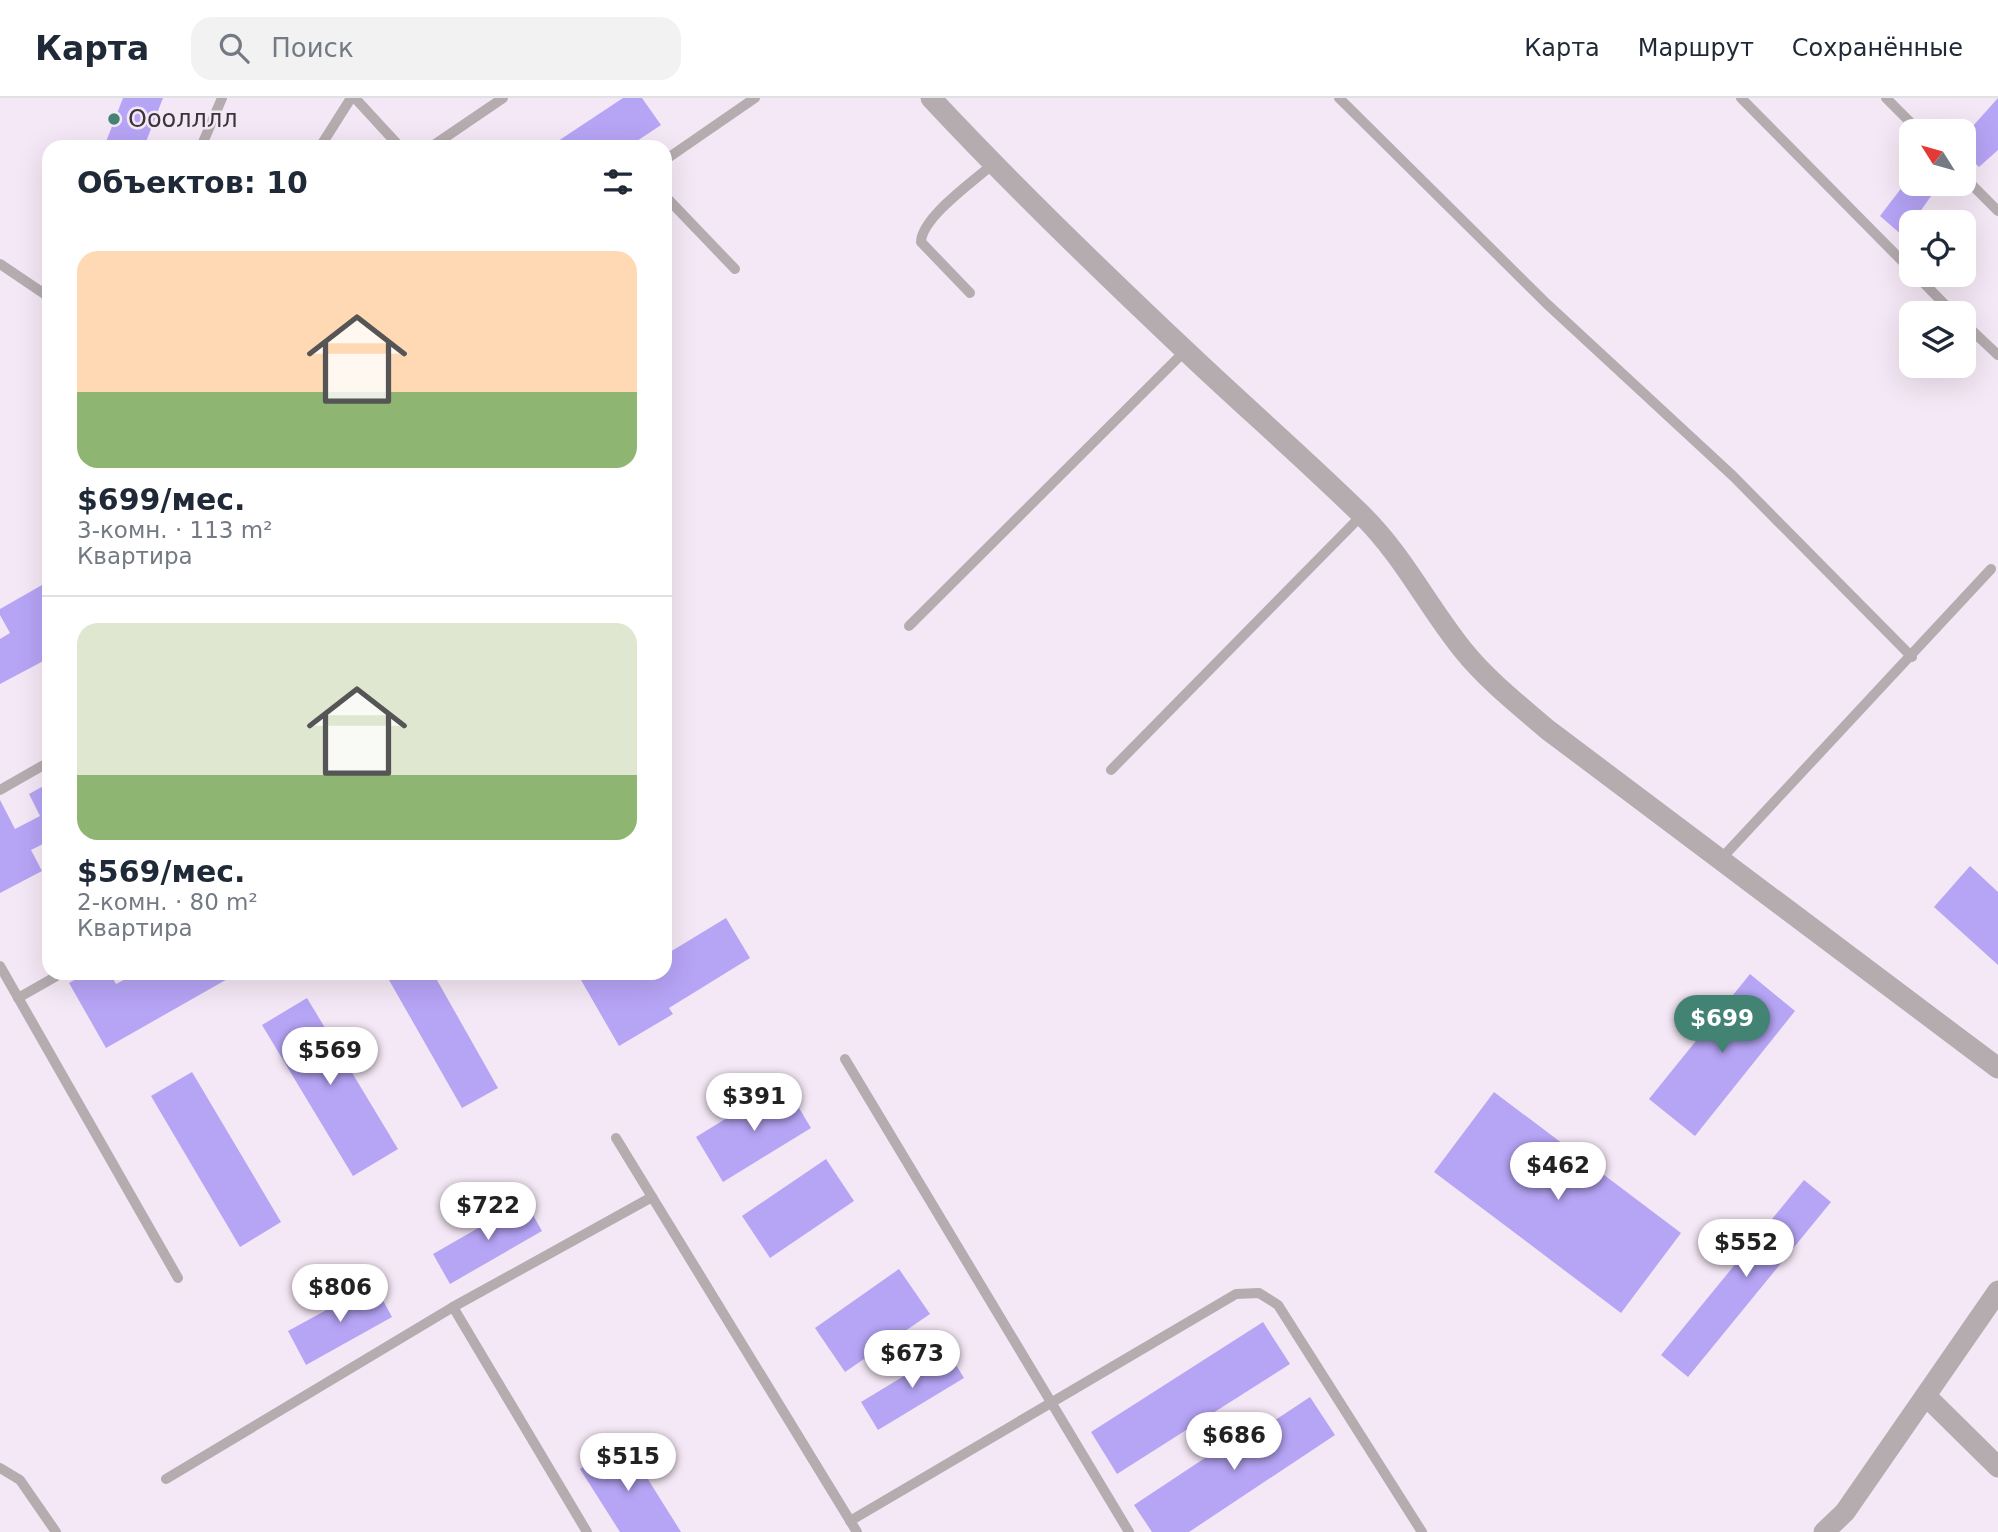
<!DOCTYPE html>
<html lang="ru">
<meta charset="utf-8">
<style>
body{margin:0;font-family:"DejaVu Sans",sans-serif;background:#f2f2f3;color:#1f2937;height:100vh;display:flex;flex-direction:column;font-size:26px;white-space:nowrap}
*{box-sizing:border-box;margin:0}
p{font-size:23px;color:#747a83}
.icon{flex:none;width:38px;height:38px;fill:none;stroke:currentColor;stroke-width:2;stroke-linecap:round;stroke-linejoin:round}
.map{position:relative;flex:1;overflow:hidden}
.drawer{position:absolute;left:42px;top:42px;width:630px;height:840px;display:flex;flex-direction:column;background:#fff;border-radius:21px;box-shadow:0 7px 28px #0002}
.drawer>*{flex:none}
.needle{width:46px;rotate:307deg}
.buttons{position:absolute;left:1899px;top:21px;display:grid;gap:14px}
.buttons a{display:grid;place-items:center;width:77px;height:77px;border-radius:14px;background:#fff;box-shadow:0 7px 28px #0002;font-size:35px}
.price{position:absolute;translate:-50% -60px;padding:0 16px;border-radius:24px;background:#fff;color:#222;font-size:23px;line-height:46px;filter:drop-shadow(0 2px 4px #0008)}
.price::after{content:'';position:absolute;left:50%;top:42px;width:21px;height:16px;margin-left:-10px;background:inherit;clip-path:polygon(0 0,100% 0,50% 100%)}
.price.active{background:#428374;color:#fff}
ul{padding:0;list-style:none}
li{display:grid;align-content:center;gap:14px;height:371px;padding:0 35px}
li+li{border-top:2px solid #e0e1e3}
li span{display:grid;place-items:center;height:217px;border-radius:21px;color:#555}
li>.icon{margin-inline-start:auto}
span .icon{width:126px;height:126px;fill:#fffc;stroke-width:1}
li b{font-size:30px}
h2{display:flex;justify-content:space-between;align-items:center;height:84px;padding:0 35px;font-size:30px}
header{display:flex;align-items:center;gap:42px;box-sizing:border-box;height:98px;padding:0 35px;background:#fff;border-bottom:2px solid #e0e1e3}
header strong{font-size:33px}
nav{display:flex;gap:38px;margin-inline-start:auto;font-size:24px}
.search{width:490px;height:63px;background:#f2f2f3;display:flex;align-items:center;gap:18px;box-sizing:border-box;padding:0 24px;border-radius:21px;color:#747a83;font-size:26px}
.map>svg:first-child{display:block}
.building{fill:#b6a4f5}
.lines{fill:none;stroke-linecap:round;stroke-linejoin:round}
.lane{stroke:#b4acaf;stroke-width:10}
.street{stroke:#b4acaf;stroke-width:21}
.poi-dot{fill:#428374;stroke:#f5e8f6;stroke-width:2.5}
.labels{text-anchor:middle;stroke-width:5;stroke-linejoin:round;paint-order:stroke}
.poi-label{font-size:24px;fill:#3b353b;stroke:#f5e8f6;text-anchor:start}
</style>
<header>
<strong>Карта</strong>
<div class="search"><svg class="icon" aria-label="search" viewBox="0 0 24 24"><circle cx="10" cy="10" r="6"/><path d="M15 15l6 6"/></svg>Поиск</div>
<nav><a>Карта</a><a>Маршрут</a><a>Сохранённые</a></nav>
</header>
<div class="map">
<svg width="1998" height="1434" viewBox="0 0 1998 1434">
<rect width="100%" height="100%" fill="#f5e8f6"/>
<!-- building -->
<g class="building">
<path d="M123 0H163L144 49H104Z"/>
<path d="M623 0H642L661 27 628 49H549Z"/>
<path d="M1998 0V52L1979 69 1964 54V38Z"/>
<path d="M1909 80 1911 86H1916L1931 98 1903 138 1880 118Z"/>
<path d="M49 483V560L0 586V541L10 535 0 517V511Z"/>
<path d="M49 685V743L31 752 42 773 0 795V702L15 731 40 718 29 696Z"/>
<path d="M1970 768 1998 794V867L1934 809Z"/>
<path d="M726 820 750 860 669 910 673 916 619 948 577 875H665V857Z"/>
<path d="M87 875H110L116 886 137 875H238L106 950 69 885Z"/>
<path d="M385 875H433L498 990 462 1010Z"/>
<path d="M1750 876 1795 913 1695 1038 1649 1001Z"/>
<path d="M307 900 398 1051 353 1078 262 927Z"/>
<path d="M192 974 281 1124 240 1149 151 998Z"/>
<path d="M784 985 811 1030 723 1084 696 1039Z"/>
<path d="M1494 994 1681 1135 1621 1215 1434 1074Z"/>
<path d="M826 1061 854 1103 770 1160 742 1118Z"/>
<path d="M1804 1082 1831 1104 1688 1279 1661 1257Z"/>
<path d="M525 1103 542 1133 450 1186 433 1156Z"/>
<path d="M899 1171 930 1216 845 1274 815 1230Z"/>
<path d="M374 1186 392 1219 306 1267 288 1233Z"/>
<path d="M1263 1224 1290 1266 1117 1376 1091 1334Z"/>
<path d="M947 1252 964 1280 878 1332 861 1304Z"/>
<path d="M1310 1299 1335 1337 1189 1434H1152L1134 1407 1214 1354 1218 1360Z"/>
<path d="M624 1343 681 1434H620L580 1371Z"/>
</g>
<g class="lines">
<!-- lane -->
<g class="lane">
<path d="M355 0 400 49"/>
<path d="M1339 0 1547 206 1733 378 1912 559"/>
<path d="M1741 0 1911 172"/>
<path d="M1886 0 1919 33"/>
<path d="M201 49 222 0"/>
<path d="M320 49 351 0"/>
<path d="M431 49 503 0"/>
<path d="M665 62 755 0"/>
<path d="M1964 79 1998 113"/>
<path d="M665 98 735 171"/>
<path d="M0 166 49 199"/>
<path d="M1916 177 1953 215"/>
<path d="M970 195 921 144C922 119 974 83 993 66"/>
<path d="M1964 225 1998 257"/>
<path d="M909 528 1185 253"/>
<path d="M1111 672 1362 417"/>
<path d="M0 692 49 664"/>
<path d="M1720 762 1991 471"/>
<path d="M0 868 178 1180"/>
<path d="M18 900 62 875"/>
<path d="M845 961 1129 1434"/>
<path d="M616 1040 857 1434"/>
<path d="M453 1209 587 1434"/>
<path d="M0 1370 20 1382 56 1434"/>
<path d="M166 1381 453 1209 652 1099"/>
<path d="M850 1423 1236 1196 1259 1195 1278 1207 1422 1434"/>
</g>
<!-- street -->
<g class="street">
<path d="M931 0C1013 88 1100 172 1187 254 1245 309 1305 361 1362 417 1405 460 1426 506 1463 552 1487 582 1519 607 1548 632L1998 970"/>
<path d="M1926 1298 1998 1369"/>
<path d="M1824 1434 1845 1414 1998 1193"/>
</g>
</g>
<!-- markers -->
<circle class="poi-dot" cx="114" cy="21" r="7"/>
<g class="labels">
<!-- poi labels -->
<g class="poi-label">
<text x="128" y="29">Ооолллл</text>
</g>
</g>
</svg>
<div class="buttons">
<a><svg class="needle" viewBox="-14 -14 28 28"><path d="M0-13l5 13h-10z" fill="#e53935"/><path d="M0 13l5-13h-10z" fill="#747a83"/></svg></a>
<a><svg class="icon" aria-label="locate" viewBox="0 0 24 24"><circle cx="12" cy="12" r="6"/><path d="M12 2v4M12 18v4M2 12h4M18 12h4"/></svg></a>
<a><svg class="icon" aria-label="layers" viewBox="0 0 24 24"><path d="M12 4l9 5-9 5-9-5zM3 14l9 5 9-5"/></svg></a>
</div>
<b class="price active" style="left:1722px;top:957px">$699</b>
<b class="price" style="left:330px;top:989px">$569</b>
<b class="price" style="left:754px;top:1035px">$391</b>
<b class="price" style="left:1558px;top:1104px">$462</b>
<b class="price" style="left:488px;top:1144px">$722</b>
<b class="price" style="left:1746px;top:1181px">$552</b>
<b class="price" style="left:340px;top:1226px">$806</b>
<b class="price" style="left:912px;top:1292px">$673</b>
<b class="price" style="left:1234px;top:1374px">$686</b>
<b class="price" style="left:628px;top:1395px">$515</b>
<section class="drawer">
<h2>Объектов: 10<svg class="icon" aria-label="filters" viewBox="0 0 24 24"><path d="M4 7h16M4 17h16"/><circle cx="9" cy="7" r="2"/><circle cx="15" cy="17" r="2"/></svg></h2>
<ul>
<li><span style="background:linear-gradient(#ffd9b3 65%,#8fb573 0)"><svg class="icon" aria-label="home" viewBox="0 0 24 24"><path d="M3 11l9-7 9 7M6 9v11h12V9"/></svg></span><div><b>$699/мес.</b><p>3-комн. · 113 m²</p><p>Квартира</p></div></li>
<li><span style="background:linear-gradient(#dfe7d0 70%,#8fb573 0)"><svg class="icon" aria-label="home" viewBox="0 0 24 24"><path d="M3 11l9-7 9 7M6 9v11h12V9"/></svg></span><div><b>$569/мес.</b><p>2-комн. · 80 m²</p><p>Квартира</p></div></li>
</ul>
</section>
</div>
